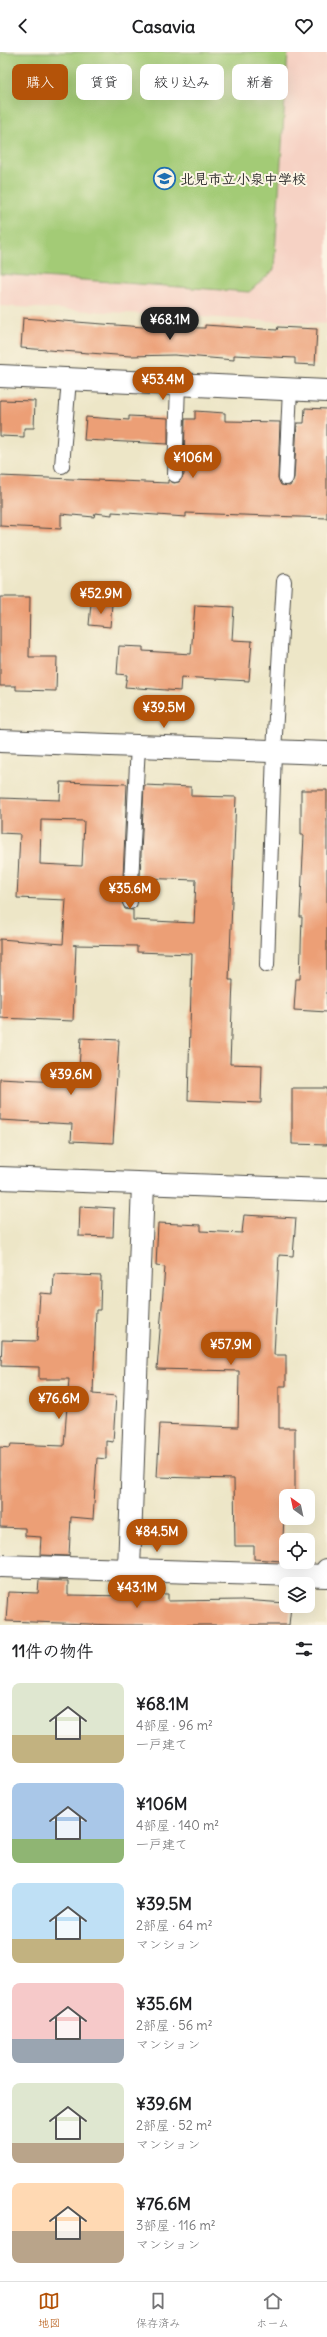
<!DOCTYPE html>
<html lang="ja">
<meta charset="utf-8">
<style>
body{margin:0;font-family:Delius,"Klee One",sans-serif;background:#f2f2f2;color:#202124;height:100vh;display:flex;flex-direction:column;font-size:15px;white-space:nowrap}
*{box-sizing:border-box;margin:0}
p{font-size:13px;color:#757577}
.icon{flex:none;width:22px;height:22px;fill:none;stroke:currentColor;stroke-width:2;stroke-linecap:round;stroke-linejoin:round}
.map{position:relative;height:1573px;overflow:hidden}
.side{display:flex;flex-direction:column;background:#fff;flex:1}
.side>*{flex:none}
.guide{position:absolute;left:12px;top:12px;width:303px;height:36px;display:flex;gap:8px}
.needle{width:26px;rotate:327deg}
.tools{position:absolute;left:279px;top:1437px;display:grid;gap:8px}
.tools a{display:grid;place-items:center;width:36px;height:36px;border-radius:8px;background:#fff;box-shadow:0 4px 16px #0002;font-size:20px}
.price{position:absolute;translate:-50% -34px;padding:0 9px;border-radius:14px;background:#b45309;color:#fff;font-size:13px;line-height:26px;filter:drop-shadow(0 1px 2px #0008)}
.price::after{content:'';position:absolute;left:50%;top:24px;width:12px;height:9px;margin-left:-6px;background:inherit;clip-path:polygon(0 0,100% 0,50% 100%)}
.price.on{background:#222;color:#fff}
ul{padding:0;list-style:none}
li{display:flex;align-items:center;gap:12px;height:100px;padding:0 12px}
li span{display:grid;place-items:center;flex:none;width:112px;height:80px;border-radius:8px;color:#555}
li>.icon{margin-inline-start:auto}
span .icon{width:48px;height:48px;fill:#fffc;stroke-width:1}
li b{font-size:17px}
h2{display:flex;justify-content:space-between;align-items:center;height:48px;padding:0 12px;font-size:17px}
.pill{padding:0 14px;border-radius:8px;background:#fff;box-shadow:0 4px 16px #0002;font-size:14px;line-height:36px}
.pill.on{background:#b45309;color:#fff}
header{display:flex;justify-content:space-between;align-items:center;height:52px;padding:0 12px;background:#fff;font-size:18px;font-weight:800}
.tabs{display:flex;justify-content:space-around;align-items:center;height:56px;border-top:1px solid #e0e0e0;background:#fff;font-size:11px;color:#757577}
.tabs a{display:grid;justify-items:center;gap:2px}
.tabs .on{color:#b45309}
.map>svg:first-child{display:block}
.built{fill:#f6d2c4}
.green{fill:#a3cb76;stroke:#677b50}
.building{fill:#ec9f76;fill-rule:evenodd}
.lines{fill:none;stroke-linecap:round;stroke-linejoin:round}
.service-casing{stroke:#484742;stroke-width:16}
.minor-casing{stroke:#484742;stroke-width:24}
.service{stroke:#fff;stroke-width:14}
.minor{stroke:#fff;stroke-width:22}
.labels{text-anchor:middle;stroke-width:4;stroke-linejoin:round;paint-order:stroke}
.poi-label{font-size:14px;font-weight:bold;fill:#2b2b2b;stroke:#fcf5e5;text-anchor:start}
</style>
<header><svg class="icon" aria-label="back" viewBox="0 0 24 24"><path d="M15 5l-7 7 7 7"/></svg>Casavia<svg class="icon" aria-label="heart" viewBox="0 0 24 24"><path d="M12 20l-8-8c-3-5 5-10 8-4 3-6 11-1 8 4z"/></svg></header>
<div class="map">
<svg width="327" height="1573" viewBox="0 0 327 1573">
<rect width="100%" height="100%" fill="#fcf5e5"/>
<filter id="ink" filterUnits="userSpaceOnUse"><feTurbulence type="fractalNoise" baseFrequency=".025" numOctaves="2"/><feDisplacementMap in="SourceGraphic" scale="8" xChannelSelector="R" yChannelSelector="G"/><feConvolveMatrix kernelMatrix="1 2 1 2 8 2 1 2 1" color-interpolation-filters="sRGB"/></filter>
<filter id="wash" filterUnits="userSpaceOnUse"><feTurbulence type="fractalNoise" baseFrequency=".012" numOctaves="4" result="noise"/><feDisplacementMap in="SourceGraphic" scale="16" xChannelSelector="R" yChannelSelector="G"/><feGaussianBlur stdDeviation="0.9" result="paint"/><feColorMatrix in="noise" values="0 0 0 0 0 0 0 0 0 0 0 0 0 0 0 0 0 1.4 0 .05"/><feComposite in="paint" operator="in"/></filter>
<g filter="url(#wash)">
<rect width="100%" height="100%" fill="#ede6c7"/>
<!-- built -->
<path class="built" d="M0 0H327V272L0 254Z"/>
<!-- green -->
<path class="green" d="M0 0H288L274 218 249 240 0 222Z"/>
<g id="blocks">
<!-- building -->
<g class="building">
<path d="M23 266 143 275 205 276V273L277 278 278 275 317 277 315 313 295 312V306L234 303V308L174 303 130 304 21 296Z"/>
<path d="M0 348 35 349 34 376H24V385L0 384Z"/>
<path d="M305 356 327 357V466L186 461V465L112 460V463L95 461 94 465 61 462V477L0 474V424L168 431V428L174 431 179 430 184 423 185 367H195V359L225 361V369L280 370 278 426 281 433 290 434 294 426 297 371H304Z"/>
<path d="M129 364 168 366V392L84 388 86 365 129 368Z"/>
<path d="M0 545H30L29 605H57L56 639 16 638V634H0Z"/>
<path d="M91 551 112 552 110 575 89 573Z"/>
<path d="M195 553 234 555 232 588 252 589 249 629 181 625 180 639 125 635 127 623 117 622 119 594 143 595V599L191 602Z"/>
<path d="M61 730 127 732 122 850 125 857 133 858V868L194 871 196 828 140 826 144 733 191 735V744L236 745 229 928H233L230 1012 262 1013 261 1051 188 1048 192 902 137 900V894L73 893H76L73 969 0 966V887L63 892 66 848 17 846 20 782 0 781V746L60 748ZM41 768 84 769 82 814 40 812Z"/>
<path d="M301 738H327V960L294 958 296 927H300L302 865H300L304 783H301Z"/>
<path d="M81 986 119 988 113 1091 71 1089 72 1072 0 1068V1027L78 1031Z"/>
<path d="M292 1036H327V1093L292 1092Z"/>
<path d="M80 1154 114 1156 113 1185 79 1184Z"/>
<path d="M244 1163 296 1166 293 1204 279 1203 274 1303H286V1334H279V1376H295V1441H285L282 1509 254 1507V1494H235L234 1427 157 1425 160 1372 238 1375 239 1319 157 1317 165 1215 156 1214 158 1171 201 1173V1179L242 1181Z"/>
<path d="M54 1222 101 1224 100 1258H96L93 1342 116 1344 113 1390 106 1389V1407L97 1406 93 1467 71 1465 69 1504 40 1503 41 1485 25 1484V1476L0 1475V1395L10 1396 11 1392 64 1394 69 1327H39V1315L1 1314 2 1288 37 1289 40 1241 53 1242Z"/>
<path d="M39 1528 68 1529V1543L130 1544V1541L168 1542V1549L242 1548 286 1551V1554H291L289 1573H114L6 1569 8 1540 38 1541Z"/>
</g>
</g>
</g>
<g filter="url(#ink)">
<use href="#blocks" fill-opacity="0" stroke="#484742" stroke-width="1"/>
<g class="lines">
<defs>
<g id="service">
<path d="M62 414 69 327"/>
<path d="M175 423 178 332"/>
<path d="M286 426 290 337"/>
<path d="M130 850 138 693"/>
<path d="M267 913 274 699 284 529"/>
</g>
<g id="minor">
<path d="M0 324 327 339"/>
<path d="M0 689 327 701"/>
<path d="M0 1126 327 1138"/>
<path d="M0 1514 327 1524V1518"/>
<path d="M129 1517 143 1132"/>
</g>
</defs>
<!-- service casing -->
<use href="#service" class="service-casing"/>
<!-- minor casing -->
<use href="#minor" class="minor-casing"/>
<!-- service -->
<use href="#service" class="service"/>
<!-- minor -->
<use href="#minor" class="minor"/>
</g>
</g>
<!-- icons -->
<defs>
<symbol id="school-ring" viewBox="-11 -11 22 22"><circle r="9.5" fill="#fcf5e5" stroke="#1f6fb2" stroke-width="1.5"/><path d="M0-5L7-2L0 1L-7-2ZM-4 1L0 2.5L4 1V4Q0 6-4 4Z" fill="#1f6fb2"/></symbol>
</defs>
<g fill-rule="evenodd">
<use href="#school-ring" x="152" y="114" width="25" height="25"/>
</g>
<g class="labels">
<!-- poi labels -->
<g class="poi-label">
<text x="180" y="132">北見市立小泉中学校</text>
</g>
</g>
</svg>
<div class="tools">
<a><svg class="needle" viewBox="-14 -14 28 28"><path d="M0-13l5 13h-10z" fill="#e53935"/><path d="M0 13l5-13h-10z" fill="#757577"/></svg></a>
<a><svg class="icon" aria-label="locate" viewBox="0 0 24 24"><circle cx="12" cy="12" r="6"/><path d="M12 2v4M12 18v4M2 12h4M18 12h4"/></svg></a>
<a><svg class="icon" aria-label="layers" viewBox="0 0 24 24"><path d="M12 4l9 5-9 5-9-5zM3 14l9 5 9-5"/></svg></a>
</div>
<b class="price on" style="left:170px;top:289px">¥68.1M</b>
<b class="price" style="left:163px;top:349px">¥53.4M</b>
<b class="price" style="left:193px;top:427px">¥106M</b>
<b class="price" style="left:101px;top:563px">¥52.9M</b>
<b class="price" style="left:164px;top:677px">¥39.5M</b>
<b class="price" style="left:130px;top:858px">¥35.6M</b>
<b class="price" style="left:71px;top:1044px">¥39.6M</b>
<b class="price" style="left:231px;top:1314px">¥57.9M</b>
<b class="price" style="left:59px;top:1368px">¥76.6M</b>
<b class="price" style="left:157px;top:1501px">¥84.5M</b>
<b class="price" style="left:137px;top:1557px">¥43.1M</b>
<div class="guide">
<a class="pill on">購入</a>
<a class="pill">賃貸</a>
<a class="pill">絞り込み</a>
<a class="pill">新着</a>
</div>
</div>
<section class="side">
<h2>11件の物件<svg class="icon" aria-label="filters" viewBox="0 0 24 24"><path d="M4 7h16M4 17h16"/><circle cx="9" cy="7" r="2"/><circle cx="15" cy="17" r="2"/></svg></h2>
<ul>
<li><span style="background:linear-gradient(#dfe7d0 65%,#c2b280 0)"><svg class="icon" aria-label="home" viewBox="0 0 24 24"><path d="M3 11l9-7 9 7M6 9v11h12V9"/></svg></span><div><b>¥68.1M</b><p>4部屋 · 96 m²</p><p>一戸建て</p></div></li>
<li><span style="background:linear-gradient(#a9c7e8 70%,#8fb573 0)"><svg class="icon" aria-label="home" viewBox="0 0 24 24"><path d="M3 11l9-7 9 7M6 9v11h12V9"/></svg></span><div><b>¥106M</b><p>4部屋 · 140 m²</p><p>一戸建て</p></div></li>
<li><span style="background:linear-gradient(#bfe0f5 70%,#c2b280 0)"><svg class="icon" aria-label="home" viewBox="0 0 24 24"><path d="M3 11l9-7 9 7M6 9v11h12V9"/></svg></span><div><b>¥39.5M</b><p>2部屋 · 64 m²</p><p>マンション</p></div></li>
<li><span style="background:linear-gradient(#f6c9c9 70%,#9aa5b1 0)"><svg class="icon" aria-label="home" viewBox="0 0 24 24"><path d="M3 11l9-7 9 7M6 9v11h12V9"/></svg></span><div><b>¥35.6M</b><p>2部屋 · 56 m²</p><p>マンション</p></div></li>
<li><span style="background:linear-gradient(#dfe7d0 75%,#b9a48a 0)"><svg class="icon" aria-label="home" viewBox="0 0 24 24"><path d="M3 11l9-7 9 7M6 9v11h12V9"/></svg></span><div><b>¥39.6M</b><p>2部屋 · 52 m²</p><p>マンション</p></div></li>
<li><span style="background:linear-gradient(#ffd9b3 60%,#b9a48a 0)"><svg class="icon" aria-label="home" viewBox="0 0 24 24"><path d="M3 11l9-7 9 7M6 9v11h12V9"/></svg></span><div><b>¥76.6M</b><p>3部屋 · 116 m²</p><p>マンション</p></div></li>
</ul>
</section>
<nav class="tabs">
<a class="on"><svg class="icon" aria-label="map" viewBox="0 0 24 24"><path d="M3 6l6-2 6 2 6-2v14l-6 2-6-2-6 2zM9 4v14M15 6v14"/></svg>地図</a>
<a><svg class="icon" aria-label="saved" viewBox="0 0 24 24"><path d="M7 4h10v16l-5-4-5 4z"/></svg>保存済み</a>
<a><svg class="icon" aria-label="home" viewBox="0 0 24 24"><path d="M3 11l9-7 9 7M6 9v11h12V9"/></svg>ホーム</a>
</nav>
